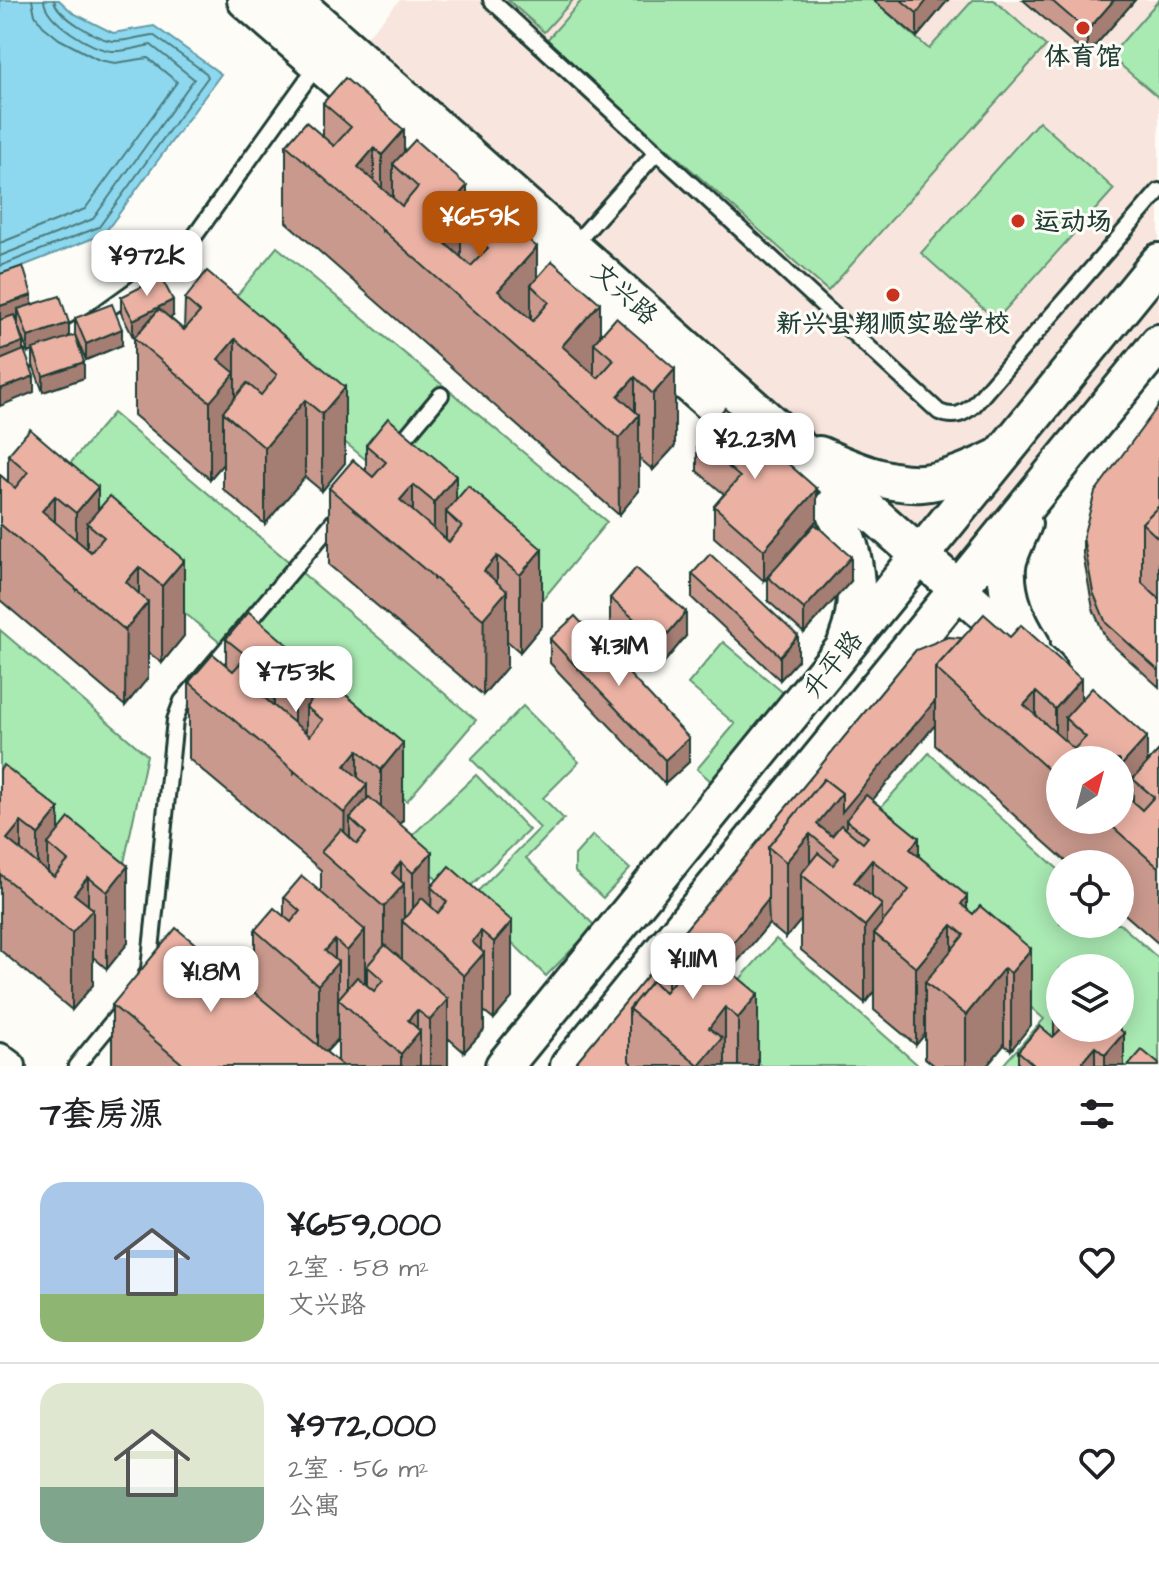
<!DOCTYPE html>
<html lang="zh">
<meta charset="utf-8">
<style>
body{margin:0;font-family:"Architects Daughter","LXGW WenKai TC",sans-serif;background:#f2f2f2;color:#202124;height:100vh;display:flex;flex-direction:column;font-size:30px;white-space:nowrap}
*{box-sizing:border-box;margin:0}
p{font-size:26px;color:#757577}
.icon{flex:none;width:44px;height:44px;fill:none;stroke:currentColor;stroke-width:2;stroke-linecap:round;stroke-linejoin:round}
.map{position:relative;height:1066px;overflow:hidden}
.drawer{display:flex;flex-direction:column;background:#fff;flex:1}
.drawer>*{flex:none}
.needle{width:52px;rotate:36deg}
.controls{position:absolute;left:1046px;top:746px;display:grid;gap:16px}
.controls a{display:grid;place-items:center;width:88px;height:88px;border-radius:50%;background:#fff;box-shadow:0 4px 20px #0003;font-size:40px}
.price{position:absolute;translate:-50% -68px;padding:0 18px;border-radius:16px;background:#fff;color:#222;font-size:26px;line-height:52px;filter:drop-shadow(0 2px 4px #0008)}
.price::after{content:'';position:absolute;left:50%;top:48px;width:24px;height:18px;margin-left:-12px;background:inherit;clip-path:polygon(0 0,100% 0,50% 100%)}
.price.selected{background:#b45309;color:#fff}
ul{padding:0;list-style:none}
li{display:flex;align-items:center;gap:24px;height:200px;padding:0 40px}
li+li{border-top:2px solid #e0e0e0}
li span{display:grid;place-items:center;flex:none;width:224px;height:160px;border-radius:24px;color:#555}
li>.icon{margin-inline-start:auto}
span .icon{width:96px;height:96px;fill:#fffc;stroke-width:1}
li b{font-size:34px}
h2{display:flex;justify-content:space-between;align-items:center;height:96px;padding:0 40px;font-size:34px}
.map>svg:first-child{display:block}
.built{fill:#f8e6de}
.green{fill:#a9e9b2;stroke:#649373;stroke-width:2;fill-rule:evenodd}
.water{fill:#8dd8ee;stroke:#619aa4;stroke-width:2}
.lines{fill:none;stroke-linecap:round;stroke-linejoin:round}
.shore{stroke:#4b7b7e;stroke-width:2}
.lane-casing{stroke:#1f3d34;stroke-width:20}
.street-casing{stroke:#1f3d34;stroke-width:32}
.secondary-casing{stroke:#1f3d34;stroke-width:42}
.lane{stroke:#fdfcf7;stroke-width:14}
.street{stroke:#fdfcf7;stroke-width:26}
.secondary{stroke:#fdfcf7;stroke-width:36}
.wall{fill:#ca998d;stroke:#1f3d34;stroke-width:2;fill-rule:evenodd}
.shaded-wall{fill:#a47d73;stroke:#1f3d34;stroke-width:2}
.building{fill:#ebb2a4;stroke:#1f3d34;stroke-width:2}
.poi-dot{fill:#c8321e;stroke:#fdfcf7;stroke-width:3}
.labels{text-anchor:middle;stroke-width:6;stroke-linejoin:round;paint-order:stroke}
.poi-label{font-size:26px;font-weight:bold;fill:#1f3d34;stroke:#fdfcf7}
.street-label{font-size:26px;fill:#1f3d34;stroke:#fdfcf7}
</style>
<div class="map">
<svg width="1159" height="1066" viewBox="0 0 1159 1066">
<rect width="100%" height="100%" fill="#fdfcf7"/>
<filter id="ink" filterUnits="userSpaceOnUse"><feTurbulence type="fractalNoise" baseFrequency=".0125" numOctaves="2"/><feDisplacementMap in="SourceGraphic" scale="16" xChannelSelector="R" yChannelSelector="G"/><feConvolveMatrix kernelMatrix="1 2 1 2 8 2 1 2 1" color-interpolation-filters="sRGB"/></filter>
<g filter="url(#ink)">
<!-- built -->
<path class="built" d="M400 0H1159V343L958 589 352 53Z"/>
<!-- green -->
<g class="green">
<path d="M508 0H573L544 32Z"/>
<path d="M582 0H873L929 49 973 0H994L1046 46 828 291 546 41Z"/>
<path d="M1159 0V98L1110 56Z"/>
<path d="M1039 121 1114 189 996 320 921 253Z"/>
<path d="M277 247 607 522 539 604 209 329Z"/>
<path d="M113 413 476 720 407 801 44 494Z"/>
<path d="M0 630 147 755 114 910 0 813Z"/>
<path d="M723 642 786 695 712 782 697 769 735 724 688 684Z"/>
<path d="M523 706 579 762 543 798 564 819 526 858 595 926 546 976 469 900 540 828 471 759Z"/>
<path d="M929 753 1060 871V924H1120L1159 959V1066H1002L1044 1019 848 844ZM1060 968H1120V1028H1060Z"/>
<path d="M476 775 529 830 456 900 403 844Z"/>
<path d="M593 835 630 869 603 898 575 872V855Z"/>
<path d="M776 939 919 1066H762L707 1016Z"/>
</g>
<!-- water -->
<path class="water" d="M0 0H59L73 13 113 33 154 26 221 74 104 234 0 275Z"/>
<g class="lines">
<!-- shore -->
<g class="shore">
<path d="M0 243 85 209 177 82 148 58 115 63 99 60 59 39 43 26 35 15 32 0"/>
<path d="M0 256 93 219 194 79 151 45C138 47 125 52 112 51 93 50 45 21 44 0"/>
<path d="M0 266 99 227 208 77 206 73 153 35C141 36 128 41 115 41 100 42 56 15 54 0"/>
</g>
<defs>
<g id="lane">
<path d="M491 0 939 412C954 418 962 415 974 405L1159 191"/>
<path d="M573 246 656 153"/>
<path d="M0 374 28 360 94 319 179 258 318 64"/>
<path d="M395 450 441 395"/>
<path d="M146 976 149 969 175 720 182 701 340 514"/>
<path d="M76 1066 122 1010"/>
</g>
<path id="street" d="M0 1057 12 1066"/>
<g id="secondary">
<path d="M246 0 740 428"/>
<path d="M293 0 1047 668"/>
<path d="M819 455C850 469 887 485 922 483 948 481 976 468 999 457"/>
<path d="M832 508C856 548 864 597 847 640"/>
<path d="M1023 524C1018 537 1009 552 1007 566 1005 595 1016 621 1031 644"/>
<path d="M504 1066 1159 262"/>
<path d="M569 1066 1159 343"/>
</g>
</defs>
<!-- lane casing -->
<use href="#lane" class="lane-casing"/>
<!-- street casing -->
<use href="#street" class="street-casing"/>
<!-- secondary casing -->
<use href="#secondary" class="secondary-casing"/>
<!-- lane -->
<use href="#lane" class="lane"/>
<!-- street -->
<use href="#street" class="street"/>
<!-- secondary -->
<use href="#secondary" class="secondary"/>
</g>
<!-- wall -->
<g class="wall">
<path d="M873 0H948L917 37Z"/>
<path d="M1023 0H1135L1087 55Z"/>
<path d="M323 103 404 152 467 217 600 336 675 369V446L653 470 639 458V491L619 515 286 222V145L323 137Z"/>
<path d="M0 274 32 305 69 337 84 378 43 392 33 365V351L28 353 18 326V316L15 317 34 392Z"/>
<path d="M121 297 173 316 170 318 184 330 185 299 345 387V463L322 491 305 477 265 524 223 489V464L210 479 134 415V338L137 335 133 337 121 313Z"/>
<path d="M75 318 122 345 86 360 75 335Z"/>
<path d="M1159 405V687L1106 639 1093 609 1083 554V537Z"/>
<path d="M697 440 817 520 782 561 851 581 804 633 768 601V577L764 581 714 537V506L724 494 697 471Z"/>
<path d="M366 445 456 499 542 549V626L520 652 507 641V667L483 695 329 565V488L366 471Z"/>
<path d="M8 455 98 510 184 560V636L162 663 148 652V678L125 706 0 600V475L8 482Z"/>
<path d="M692 574 798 660 780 680 692 598Z"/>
<path d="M610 598 686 636 661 666 610 622Z"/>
<path d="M226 639 317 694 403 743V820L399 824 432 886 512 921V998L494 1019 484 1011V1030L464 1052 448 1038V1066H112V1005L255 993V930L284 916V897L321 892V870L189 759V682L226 665ZM365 967 367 968V985L365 984ZM338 1039V1062L326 1052Z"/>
<path d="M550 639 689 762 665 784 550 663Z"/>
<path d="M916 650 1081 700 1147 763 1159 750V944L1120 910V864H1069L935 745V725L872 800 919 856 967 910 973 914 1031 949V1025L1011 1050 1004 1045 987 1066H935L925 1058V1034L916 1045 874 1010V991L865 1003 801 950V920L786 938 769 924 730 970 758 1066H573ZM1060 760 1120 820H1060Z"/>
<path d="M0 770 59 831 128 866V943L107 969 93 957V985L72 1010 0 950Z"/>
<path d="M1060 1004V1028H1118L1124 1066H1018V1051L1054 1037V1011Z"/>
</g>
<!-- shaded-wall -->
<g class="shaded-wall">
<path d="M927 0H948L917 37V13Z"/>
<path d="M1114 0H1135L1087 55V31Z"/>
<path d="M404 130V174L393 164V219L382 231V155Z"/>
<path d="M374 148V223L358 167Z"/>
<path d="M467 186V230L461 224V270L429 229Z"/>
<path d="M537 247V291L531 285V331L498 291Z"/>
<path d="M32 295V312L18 309V316L0 322V306Z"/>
<path d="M173 300V316L133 337V320Z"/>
<path d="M600 303V347L594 343V386L562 346Z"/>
<path d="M69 323V339L28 353V337Z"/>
<path d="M122 329V345L86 360V344Z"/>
<path d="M235 339V423L223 412V464L210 479V402L218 359Z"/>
<path d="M23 342V359L0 367V350Z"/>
<path d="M84 362V378L43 392V376Z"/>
<path d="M675 369V446L653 470V394Z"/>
<path d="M34 376V392L0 406V389Z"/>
<path d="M635 377V420L639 415V491L619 515 618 396Z"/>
<path d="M345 387V463L322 491V414Z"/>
<path d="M305 400V477L265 524V448Z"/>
<path d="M456 476V522L446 512V565L434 579V502Z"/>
<path d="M413 485V560L400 500Z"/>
<path d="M98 487V532L87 523V576L76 590V513Z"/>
<path d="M817 489V520L764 581V550Z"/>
<path d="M55 496V571L42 511Z"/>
<path d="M542 549V626L520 652V575Z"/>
<path d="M497 556V602L507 591V667L483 695 484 571Z"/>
<path d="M851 557V581L804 633V609Z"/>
<path d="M184 560V636L162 663V586Z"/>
<path d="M139 567V613L148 602V678L125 706 126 582Z"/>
<path d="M686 612V636L661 666V642Z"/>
<path d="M798 636V660L780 680V656Z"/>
<path d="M317 670V716L306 707V759L294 773V697Z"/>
<path d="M274 679V754L261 695Z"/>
<path d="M1081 679V733L1065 718V760L1055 772V709Z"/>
<path d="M1036 692V755L1024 705Z"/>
<path d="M935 701V725L852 825 846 820V832L839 858 817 824 842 793Z"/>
<path d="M1147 737V791L1133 779V829L1120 820V767Z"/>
<path d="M689 738V762L665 784V760Z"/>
<path d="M403 743V820L381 846V770Z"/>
<path d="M358 750V796L367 785V861L366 833 350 818V877L344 871 345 766Z"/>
<path d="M59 809V852L48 844V898L38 904V835Z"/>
<path d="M21 822V891L7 839Z"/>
<path d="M810 834V881L801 874V920L786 938V862Z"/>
<path d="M919 838V915L910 849Z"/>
<path d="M432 852 431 930 413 931V873Z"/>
<path d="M872 860V917L882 905V940L874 933V991L865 1003V926L854 882Z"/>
<path d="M401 862V888L404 884V923L402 921V963L384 983V907L392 873Z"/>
<path d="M128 866V943L107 969V892Z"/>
<path d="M88 877V914L93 909V985L72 1010V933L74 894Z"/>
<path d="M967 896V973L961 904Z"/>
<path d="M768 900 769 924 692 1016V992Z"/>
<path d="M512 921V998L494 1019V942Z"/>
<path d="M952 925V1002L925 982V1034L916 1045V968Z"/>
<path d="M365 930V1007L347 1008V951Z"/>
<path d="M481 931V957L484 953V1030L464 1052V976L472 942Z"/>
<path d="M335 940V965L338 962V1039L318 1061V985L325 951Z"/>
<path d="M1031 949V1025L1011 1050V973Z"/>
<path d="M1004 968V1045L987 1066H966V1015Z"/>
<path d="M758 994V1066H738V1018Z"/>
<path d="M448 999V1066H430V1020Z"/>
<path d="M725 1007V1066H699L709 1028Z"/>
<path d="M417 1010V1034L420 1031V1066H401V1054L408 1020Z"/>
<path d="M1124 1033V1066H1105V1055Z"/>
<path d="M1095 1047V1066H1082V1062Z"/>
</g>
<!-- building -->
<g class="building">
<path d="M901 0H927L917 13Z"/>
<path d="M1051 0H1114L1087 31Z"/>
<path d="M345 78 404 130 382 155 374 148 358 167 402 206 418 187 393 164 415 140 467 186 429 229 471 266 488 248 461 224 483 200 537 247 498 291 533 321 549 302 531 285 552 261 600 303 562 346 598 378 614 360 594 343 616 318 675 369 653 394 635 377 618 396 639 415 619 438 286 145 306 122 334 146 351 127 323 103Z"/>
<path d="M23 266 32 295 0 306V274Z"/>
<path d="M207 271 345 387 322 414 305 400 265 448 223 412 247 383 261 395 277 375 235 339 218 359 235 373 210 402 134 338 159 309 184 330 200 312 185 299Z"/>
<path d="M161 277 173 300 133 320 121 297Z"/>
<path d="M60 296 69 323 28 337 18 309Z"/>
<path d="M112 304 122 329 86 344 75 318Z"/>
<path d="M14 315 23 342 0 350V320Z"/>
<path d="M75 335 84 362 43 376 33 349Z"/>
<path d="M24 350 34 376 0 389V360Z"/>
<path d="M1159 405V506L1142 523V583L1159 599V671L1106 623 1093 592 1083 537 1095 492Z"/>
<path d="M725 408 817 489 764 550 714 506 740 477 697 440Z"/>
<path d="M388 418 456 476 434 502 413 485 400 500 449 542 462 526 446 512 468 486 542 549 520 575 497 556 484 571 507 591 483 619 329 488 353 460 373 477 386 462 366 445Z"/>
<path d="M30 429 98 487 76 513 55 496 42 511 91 552 104 537 87 523 110 496 184 560 162 586 139 567 126 582 148 602 125 630 0 524V475L15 488 28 472 8 455Z"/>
<path d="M1159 506V539L1142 523Z"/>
<path d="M815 524 851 557 804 609 768 577Z"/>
<path d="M710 554 798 636 780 656 692 574Z"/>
<path d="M636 568 686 612 661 642 610 598Z"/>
<path d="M249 612 317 670 294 697 274 679 261 695 310 736 323 720 306 707 328 680 403 743 381 770 358 750 345 766 367 785 344 813 189 682 213 654 233 671 247 656 226 639Z"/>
<path d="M984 614 1010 637 1021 625 1081 679 1055 709 1036 692 1024 705 1074 749 1086 737 1065 718 1092 688 1147 737 1120 767V760H1060V780L935 668Z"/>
<path d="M575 616 689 738 665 760 550 639Z"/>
<path d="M948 637 962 638 935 668V701L842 812V793L824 779 768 847V900L718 961 688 936 668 961V988L665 992 652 981 629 1009V1061L632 1064 630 1066H573L916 650Z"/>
<path d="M1159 750V868L1105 820H1120V790L1142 810 1154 797 1133 779Z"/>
<path d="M4 765 59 809 38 835 21 822 7 839 54 877 68 861 48 844 69 818 128 866 107 892 88 877 74 894 93 909 72 933 0 874V770Z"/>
<path d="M824 779 842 793 817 824 832 836 841 825 863 843 868 837 846 820 866 795 919 838 910 849 967 896 961 904 973 914 980 906 1031 949 1011 973 1004 968 966 1015 925 982 964 935 952 925 916 968 874 933 909 890 872 860 854 882 882 905 865 926 801 874 818 853 833 865 839 858 810 834 786 862 768 847Z"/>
<path d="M369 797 432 852 413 873 401 862 392 873 404 884 384 907 321 852 341 829 357 844 366 833 350 818Z"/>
<path d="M449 866 512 921 494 942 481 931 472 942 484 953 464 976 402 921 422 898 438 913 447 902 431 887Z"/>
<path d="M302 876 365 930 347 951 335 940 325 951 338 962 318 985 255 930 274 908 291 922 300 911 284 897Z"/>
<path d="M176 928 343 1066H185L112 1005Z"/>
<path d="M688 936 758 994 738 1018 725 1007 709 1028 722 1038 699 1066 629 1009 652 981 665 992 682 972 668 961Z"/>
<path d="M385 945 448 999 430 1020 417 1010 408 1020 420 1031 401 1054 338 999 357 977 374 991 383 980 367 966Z"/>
<path d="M1060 1004V1016L1054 1011Z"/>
<path d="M1040 1026 1053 1037 1062 1028H1118L1124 1033 1105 1055 1095 1047 1082 1062 1086 1066H1035L1018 1051Z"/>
<path d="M1142 1050 1159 1064V1066H1128Z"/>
</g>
</g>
<!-- markers -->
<g class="poi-dot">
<circle cx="1083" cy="28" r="8"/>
<circle cx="1018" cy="221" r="8"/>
<circle cx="893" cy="295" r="8"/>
</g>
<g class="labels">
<!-- poi labels -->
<g class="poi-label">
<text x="1083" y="65">体育馆</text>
<text x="1034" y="230" text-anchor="start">运动场</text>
<text x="893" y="332">新兴县翔顺实验学校</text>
</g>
<!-- street labels -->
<g class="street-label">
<text transform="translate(625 293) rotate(42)" y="9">文兴路</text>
<text transform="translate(832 664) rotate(-51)" y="9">升平路</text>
</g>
</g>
</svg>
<div class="controls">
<a><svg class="needle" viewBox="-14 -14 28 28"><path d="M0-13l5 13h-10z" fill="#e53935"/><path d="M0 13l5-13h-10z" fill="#757577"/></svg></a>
<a><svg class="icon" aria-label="locate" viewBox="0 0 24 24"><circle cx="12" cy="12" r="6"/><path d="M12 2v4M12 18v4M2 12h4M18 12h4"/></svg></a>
<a><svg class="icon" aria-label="layers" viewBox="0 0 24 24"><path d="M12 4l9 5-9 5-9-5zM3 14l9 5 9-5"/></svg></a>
</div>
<b class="price selected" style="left:480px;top:259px">¥659K</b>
<b class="price" style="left:147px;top:298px">¥972K</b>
<b class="price" style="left:755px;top:481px">¥2.23M</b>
<b class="price" style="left:619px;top:688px">¥1.31M</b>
<b class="price" style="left:296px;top:714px">¥753K</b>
<b class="price" style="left:693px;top:1001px">¥1.11M</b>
<b class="price" style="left:211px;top:1014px">¥1.8M</b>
</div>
<section class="drawer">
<h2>7套房源<svg class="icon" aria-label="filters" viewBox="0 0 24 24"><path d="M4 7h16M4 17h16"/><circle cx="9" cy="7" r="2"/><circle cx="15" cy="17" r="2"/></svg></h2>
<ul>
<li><span style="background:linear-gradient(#a9c7e8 70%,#8fb573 0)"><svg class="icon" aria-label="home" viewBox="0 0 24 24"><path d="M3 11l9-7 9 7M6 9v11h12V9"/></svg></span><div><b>¥659,000</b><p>2室 · 58 m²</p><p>文兴路</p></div><svg class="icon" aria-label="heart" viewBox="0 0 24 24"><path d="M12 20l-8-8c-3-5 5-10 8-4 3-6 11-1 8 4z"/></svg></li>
<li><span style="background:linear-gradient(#dfe7d0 65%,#7fa58c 0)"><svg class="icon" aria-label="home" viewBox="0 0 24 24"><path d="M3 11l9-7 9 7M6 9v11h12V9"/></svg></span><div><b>¥972,000</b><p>2室 · 56 m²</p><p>公寓</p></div><svg class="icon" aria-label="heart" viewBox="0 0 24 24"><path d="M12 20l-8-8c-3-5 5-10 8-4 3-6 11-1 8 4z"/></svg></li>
</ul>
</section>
